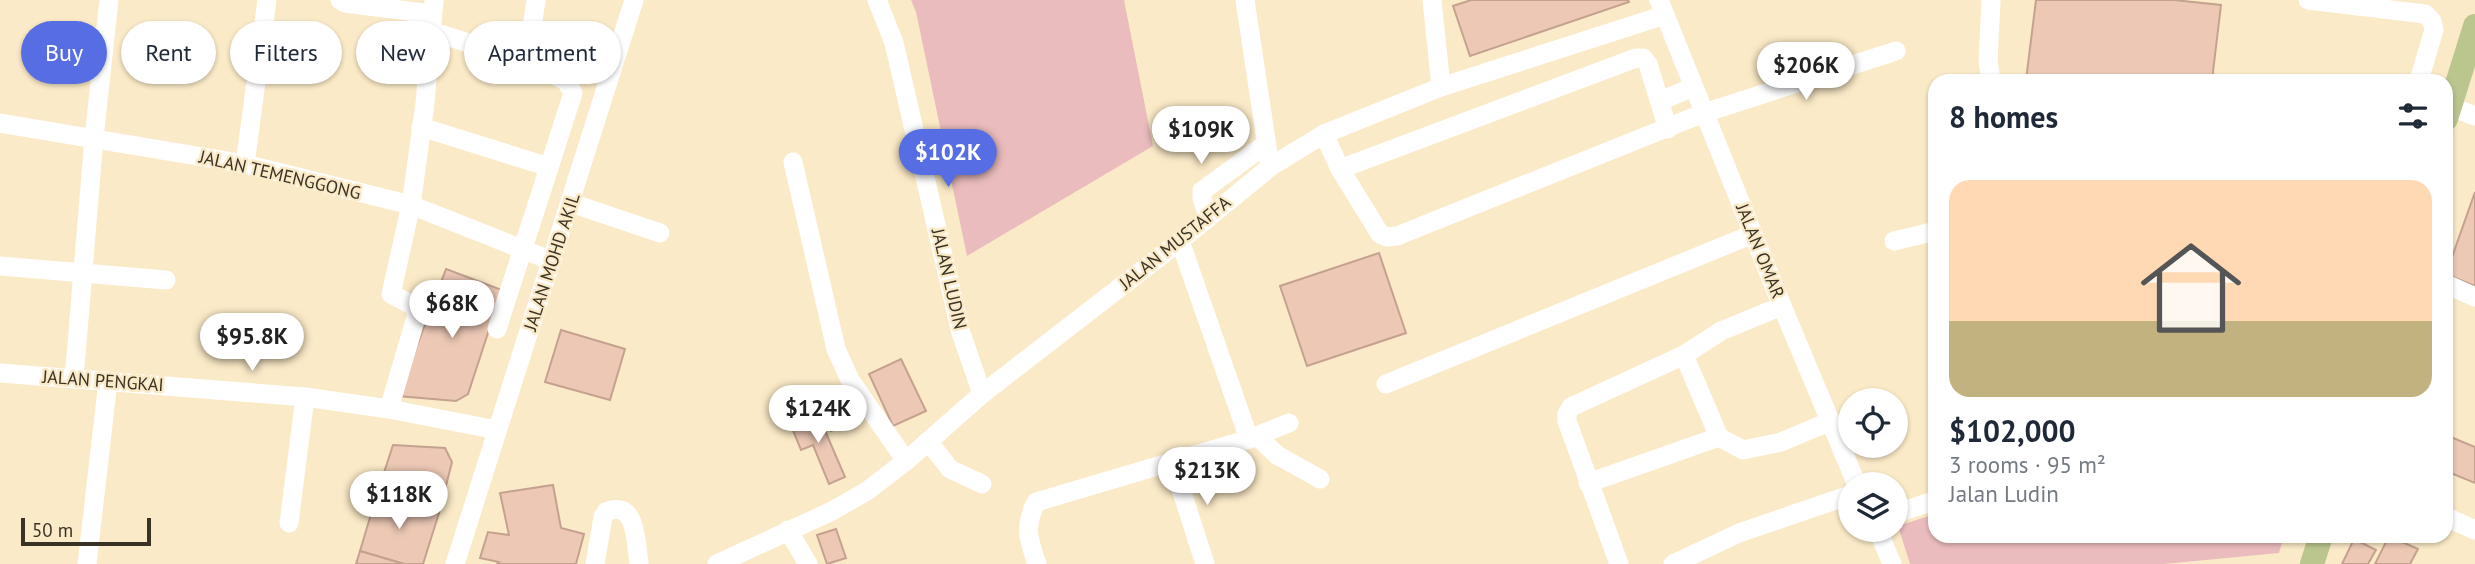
<!DOCTYPE html>
<meta charset="utf-8">
<style>
body{margin:0;font-family:"PT Sans",sans-serif;background:#f2f2f3;color:#1f2937;height:100vh;display:flex;flex-direction:column;font-size:26px;white-space:nowrap}
*{box-sizing:border-box;margin:0}
p{font-size:23px;color:#747a83}
.icon{flex:none;width:38px;height:38px;fill:none;stroke:currentColor;stroke-width:2;stroke-linecap:round;stroke-linejoin:round}
.map{position:relative;flex:1;overflow:hidden}
.sheet{position:absolute;left:1928px;top:74px;width:525px;height:469px;display:flex;flex-direction:column;background:#fff;border-radius:21px;box-shadow:0 2px 5px #0004}
.sheet>*{flex:none}
.top-card{position:absolute;left:21px;top:21px;width:665px;height:63px;display:flex;gap:14px}
.buttons{position:absolute;left:1838px;top:388px;display:grid;gap:14px}
.buttons a{display:grid;place-items:center;width:70px;height:70px;border-radius:50%;background:#fff;box-shadow:0 2px 5px #0004;font-size:35px}
.scale{position:absolute;left:21px;bottom:18px;width:130px;box-sizing:border-box;padding-left:7px;border:4px solid #393225;border-top:0;font-size:19px;line-height:24px;white-space:nowrap;color:#393225;-webkit-text-stroke:5px #fbeac7;paint-order:stroke}
.price{position:absolute;translate:-50% -60px;padding:0 16px;border-radius:24px;background:#fff;color:#222;font-size:23px;line-height:46px;filter:drop-shadow(0 2px 4px #0008)}
.price::after{content:'';position:absolute;left:50%;top:42px;width:21px;height:16px;margin-left:-10px;background:inherit;clip-path:polygon(0 0,100% 0,50% 100%)}
.price.selected{background:#576de3;color:#fff}
ul{padding:0;list-style:none}
li{display:grid;align-content:center;gap:14px;height:371px;padding:0 21px}
li span{display:grid;place-items:center;height:217px;border-radius:21px;color:#555}
li>.icon{margin-inline-start:auto}
span .icon{width:126px;height:126px;fill:#fffc;stroke-width:1}
li b{font-size:30px}
h2{display:flex;justify-content:space-between;align-items:center;height:84px;padding:0 21px;font-size:30px}
.chip{padding:0 24px;border-radius:32px;background:#fff;box-shadow:0 2px 5px #0004;font-size:24px;line-height:63px}
.chip.selected{background:#576de3;color:#fff}
.map>svg:first-child{display:block}
.green{fill:#ebbcbe}
.building{fill:#ecc8b5;stroke:#c4a28f;stroke-width:2}
.lines{fill:none;stroke-linecap:round;stroke-linejoin:round}
.minor{stroke:#fff;stroke-width:19}
.major{stroke:#bbc68e;stroke-width:24}
.labels{text-anchor:middle;stroke-width:5;stroke-linejoin:round;paint-order:stroke}
.street-label{font-size:18px;fill:#393225;stroke:#fbeac7}
</style>
<div class="map">
<svg width="2475" height="564" viewBox="0 0 2475 564">
<rect width="100%" height="100%" fill="#fbeac7"/>
<!-- green -->
<g class="green">
<path d="M911 0H1124L1153 146 967 256 916 12Z"/>
<path d="M1935 514 1936 536H2284L2279 553 2164 564H1910L1898 526Z"/>
</g>
<!-- building -->
<g class="building">
<path d="M1471 0H1628L1629 2 1470 56 1453 6Z"/>
<path d="M2036 0H2174L2221 5 2212 80H2026Z"/>
<path d="M2475 192V286L2446 274Z"/>
<path d="M1379 253 1406 333 1307 366 1280 286Z"/>
<path d="M446 269 502 290 468 394 456 401 398 396Z"/>
<path d="M561 330 625 349 610 400 545 382Z"/>
<path d="M901 359 926 411 893 426 869 374Z"/>
<path d="M855 396 864 417 831 431 822 410Z"/>
<path d="M817 412 845 477 829 484 813 445 801 450 790 423Z"/>
<path d="M2446 435 2475 447V483L2446 471Z"/>
<path d="M393 445 445 448 452 462 439 513 377 494Z"/>
<path d="M553 485 561 528 584 534 576 564H497L499 562 480 558 488 532 509 535 500 493Z"/>
<path d="M377 494 439 513 423 564H404L360 551Z"/>
<path d="M836 529 846 558 827 564 817 535Z"/>
<path d="M2389 536 2418 549 2410 564H2375Z"/>
<path d="M2354 539 2376 550 2368 564H2342Z"/>
<path d="M360 551 404 564H356Z"/>
</g>
<g class="lines">
<!-- minor -->
<g class="minor">
<path d="M340 0 345 3 432 14"/>
<path d="M877 0 894 43 961 333 982 394"/>
<path d="M1245 0 1270 167"/>
<path d="M1432 0 1441 87"/>
<path d="M1659 0 1782 306 1857 485"/>
<path d="M1991 0 1988 61 1991 80"/>
<path d="M2308 0 2425 14 2432 21 2434 30 2419 80"/>
<path d="M431 31 527 62 566 81 573 93 497 329"/>
<path d="M527 62 536 0"/>
<path d="M1660 101 1693 87"/>
<path d="M2451 107 2475 116"/>
<path d="M0 123 245 164 411 205 552 261"/>
<path d="M421 127 549 167"/>
<path d="M1324 134 1340 169 1380 234 1387 237 1397 236 1704 113 1896 51"/>
<path d="M793 162 836 349 850 380 906 461"/>
<path d="M245 164 267 0"/>
<path d="M1340 169 1636 58H1643L1648 64 1668 129"/>
<path d="M571 203 660 233"/>
<path d="M1208 217 1202 198V191L1266 144"/>
<path d="M1180 241 1249 439"/>
<path d="M1894 241 1936 231"/>
<path d="M0 266 166 280"/>
<path d="M2446 284 2475 297"/>
<path d="M1684 355 1719 437"/>
<path d="M0 373 305 397 389 409 497 430"/>
<path d="M74 379 94 138 109 0"/>
<path d="M1386 384 1753 234"/>
<path d="M389 409 417 314 414 306 391 294 411 205 425 103 434 0"/>
<path d="M1257 436 1277 455 1320 479"/>
<path d="M928 441 950 469 982 484"/>
<path d="M1172 461 1205 564"/>
<path d="M1588 483 1719 437 1743 450 1781 442 1831 421"/>
<path d="M1895 514 1936 500"/>
<path d="M2446 517 2475 530"/>
<path d="M289 523 305 397"/>
<path d="M788 530 808 564"/>
<path d="M1878 530 1892 564"/>
<path d="M87 564 108 381"/>
<path d="M455 564 634 0"/>
<path d="M595 564 603 517 606 512C637 498 636 544 639 564"/>
<path d="M717 564 832 511 867 491 906 461 982 394 1180 241 1270 167 1324 134 1441 87 1665 15"/>
<path d="M1037 564C1028 538 1024 527 1036 502L1249 439 1289 423"/>
<path d="M1619 564 1567 421V414L1571 407 1684 355 1721 331 1782 306"/>
<path d="M1673 564 1739 533 1850 495"/>
</g>
<!-- major -->
<g class="major">
<path d="M2446 119 2475 26"/>
<path d="M2312 564 2321 536"/>
</g>
</g>
<g class="labels">
<!-- street labels -->
<g class="street-label">
<text transform="translate(280 175) rotate(13)" y="6">JALAN TEMENGGONG</text>
<text transform="translate(1175 243) rotate(-39)" y="6">JALAN MUSTAFFA</text>
<text transform="translate(1760 251) rotate(68)" y="6">JALAN OMAR</text>
<text transform="translate(552 262) rotate(-72)" y="6">JALAN MOHD AKIL</text>
<text transform="translate(949 279) rotate(77)" y="6">JALAN LUDIN</text>
<text transform="translate(103 381) rotate(4)" y="6">JALAN PENGKAI</text>
</g>
</g>
</svg>
<div class="buttons">
<a><svg class="icon" aria-label="locate" viewBox="0 0 24 24"><circle cx="12" cy="12" r="6"/><path d="M12 2v4M12 18v4M2 12h4M18 12h4"/></svg></a>
<a><svg class="icon" aria-label="layers" viewBox="0 0 24 24"><path d="M12 4l9 5-9 5-9-5zM3 14l9 5 9-5"/></svg></a>
</div>
<div class="scale">50 m</div>
<b class="price" style="left:1806px;top:102px">$206K</b>
<b class="price" style="left:1201px;top:166px">$109K</b>
<b class="price selected" style="left:948px;top:189px">$102K</b>
<b class="price" style="left:452px;top:340px">$68K</b>
<b class="price" style="left:252px;top:373px">$95.8K</b>
<b class="price" style="left:818px;top:445px">$124K</b>
<b class="price" style="left:1207px;top:507px">$213K</b>
<b class="price" style="left:399px;top:531px">$118K</b>
<div class="top-card">
<a class="chip selected">Buy</a>
<a class="chip">Rent</a>
<a class="chip">Filters</a>
<a class="chip">New</a>
<a class="chip">Apartment</a>
</div>
<section class="sheet">
<h2>8 homes<svg class="icon" aria-label="filters" viewBox="0 0 24 24"><path d="M4 7h16M4 17h16"/><circle cx="9" cy="7" r="2"/><circle cx="15" cy="17" r="2"/></svg></h2>
<ul>
<li><span style="background:linear-gradient(#ffd9b3 65%,#c2b280 0)"><svg class="icon" aria-label="home" viewBox="0 0 24 24"><path d="M3 11l9-7 9 7M6 9v11h12V9"/></svg></span><div><b>$102,000</b><p>3 rooms · 95 m²</p><p>Jalan Ludin</p></div></li>
</ul>
</section>
</div>
